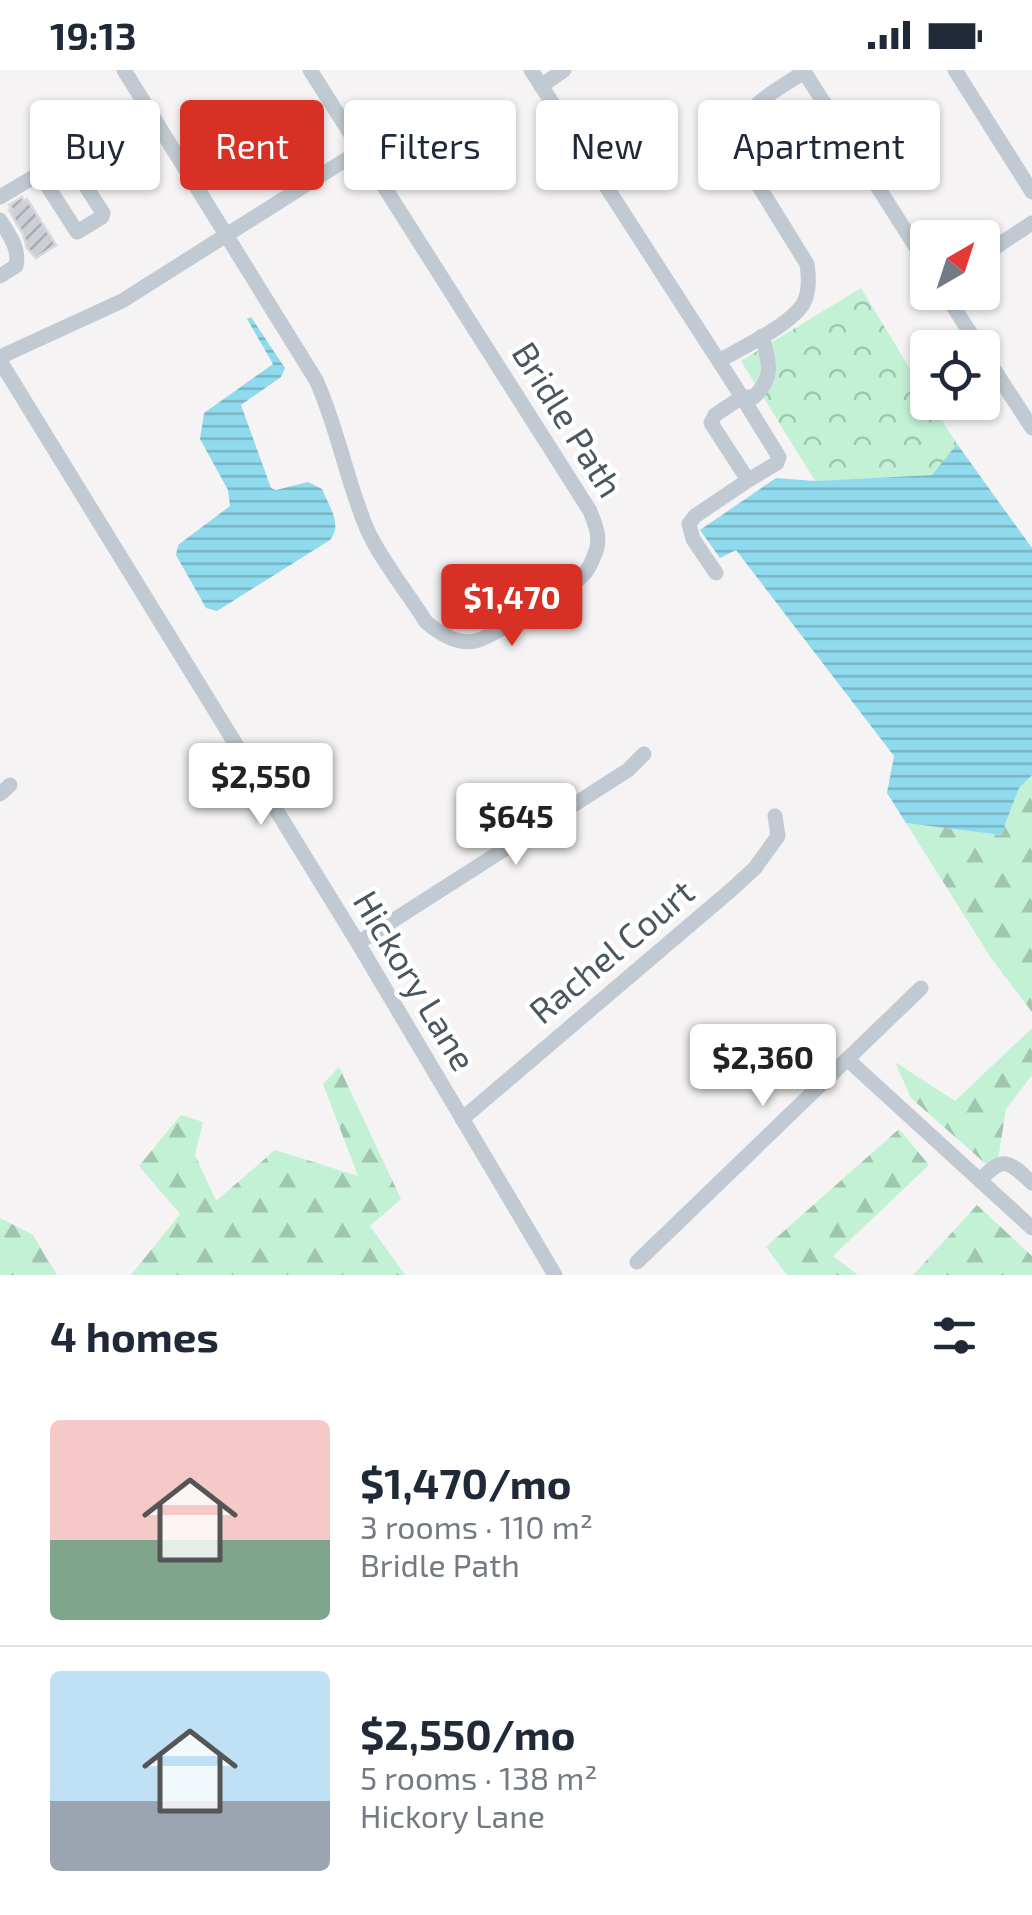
<!DOCTYPE html>
<meta charset="utf-8">
<style>
body{margin:0;font-family:"Exo 2",sans-serif;background:#f2f2f3;color:#1f2937;height:100vh;display:flex;flex-direction:column;font-size:38px;white-space:nowrap}
*{box-sizing:border-box;margin:0}
p{font-size:32px;color:#747a83}
.icon{flex:none;width:55px;height:55px;fill:none;stroke:currentColor;stroke-width:2;stroke-linecap:round;stroke-linejoin:round}
.map{position:relative;height:1205px;overflow:hidden}
.drawer{display:flex;flex-direction:column;background:#fff;flex:1}
.drawer>*{flex:none}
.banner{position:absolute;left:30px;top:30px;width:972px;height:90px;display:flex;gap:20px}
.needle{width:65px;rotate:39deg}
.fabs{position:absolute;left:910px;top:150px;display:grid;gap:20px}
.fabs a{display:grid;place-items:center;width:90px;height:90px;border-radius:10px;background:#fff;box-shadow:0 2px 8px #0004;font-size:50px}
.price{position:absolute;translate:-50% -85px;padding:0 22px;border-radius:10px;background:#fff;color:#222;font-size:32px;line-height:65px;filter:drop-shadow(0 2px 5px #0008)}
.price::after{content:'';position:absolute;left:50%;top:60px;width:30px;height:22px;margin-left:-15px;background:inherit;clip-path:polygon(0 0,100% 0,50% 100%)}
.price.active{background:#d93025;color:#fff}
ul{padding:0;list-style:none}
li{display:flex;align-items:center;gap:30px;height:250px;padding:0 50px}
li+li{border-top:2px solid #e0e1e3}
li span{display:grid;place-items:center;flex:none;width:280px;height:200px;border-radius:10px;color:#555}
li>.icon{margin-inline-start:auto}
span .icon{width:120px;height:120px;fill:#fffc;stroke-width:1}
li b{font-size:42px}
h2{display:flex;justify-content:space-between;align-items:center;height:120px;padding:0 50px;font-size:42px}
.chip{padding:0 35px;border-radius:10px;background:#fff;box-shadow:0 2px 8px #0004;font-size:35px;line-height:90px}
.chip.active{background:#d93025;color:#fff}
.status{display:flex;justify-content:space-between;align-items:center;height:70px;padding:0 50px;background:#fff;direction:ltr}
.status svg{height:28px;fill:currentColor}
.map>svg:first-child{display:block}
.forest{fill:url(#forest-firs)}
.park{fill:url(#park-crowns)}
.water{fill:url(#water-rules)}
.building{fill:url(#building-hatch);stroke:#d7d9de;stroke-width:2.5}
.lines{fill:none;stroke-linecap:round;stroke-linejoin:round}
.minor{stroke:#c1cad2;stroke-width:15}
.labels{text-anchor:middle;stroke-width:9;stroke-linejoin:round;paint-order:stroke}
.street-label{font-size:35px;fill:#4a5661;stroke:#fff}
</style>
<div class="status"><b>19:13</b><svg viewBox="0 0 49 12"><path d="M0 12V9h3v3zM5 12V6h3v6zM10 12V3h3v9zM15 12V0h3v12zM26 1h20v11H26zM47 4h2v5h-2z"/></svg></div>
<div class="map">
<svg width="1032" height="1205" viewBox="0 0 1032 1205">
<defs>
<pattern id="forest-firs" width="22" height="20" patternUnits="userSpaceOnUse" patternTransform="scale(2.5)"><rect width="22" height="20" fill="#c3f1d5"/><path d="M5 1l3.5 6h-7zM16 11l3.5 6h-7z" fill="#a0c6b0"/></pattern>
<pattern id="park-crowns" width="20" height="18" patternUnits="userSpaceOnUse" patternTransform="scale(2.5)"><rect width="20" height="18" fill="#c3f1d5"/><path d="M2 6a3 3 0 1 1 6 0M12 15a3 3 0 1 1 6 0" fill="none" stroke="#a0c6b0"/></pattern>
<pattern id="water-rules" width="6" height="5" patternUnits="userSpaceOnUse" patternTransform="scale(2.5)"><rect width="6" height="5" fill="#90daee"/><path d="M0 2.5h6" fill="none" stroke="#78b4c4"/></pattern>
<pattern id="building-hatch" width="6" height="6" patternUnits="userSpaceOnUse" patternTransform="scale(2.5)"><rect width="6" height="6" fill="#cdcfd5"/><path d="M-1 1l2-2M0 6l6-6M5 7l2-2" fill="none" stroke="#a8abb0"/></pattern>
</defs>
<rect width="100%" height="100%" fill="#f5f3f3"/>
<!-- forest -->
<g class="forest">
<path d="M1032 705V942L991 888 906 753 1001 765 1019 718Z"/>
<path d="M1032 958V1005L1006 1039 996 1103 911 1028 895 992 955 1031Z"/>
<path d="M339 997 401 1129 370 1156 405 1205H131L180 1144 139 1096 181 1045 203 1052 195 1085 216 1131 275 1080 358 1106 323 1014Z"/>
<path d="M899 1059 929 1095 833 1186 858 1205H787L766 1177Z"/>
<path d="M977 1135 1032 1186V1205H913Z"/>
<path d="M0 1148 33 1165 57 1205H0Z"/>
</g>
<!-- park -->
<path class="park" d="M861 218 927 327 928 332 931 333 957 374 933 405 815 411 741 291Z"/>
<!-- water -->
<g class="water">
<path d="M251 247 285 298 281 307 241 335 271 418 276 420 308 412 322 419C329 436 343 455 330 470L217 541 206 538 176 485 178 475 230 436 228 420 200 369 204 343 273 294 247 249Z"/>
<path d="M957 374 1032 478V705L1019 718 1001 765 906 753 887 723 894 686 736 480 720 488 700 460 776 408 815 411 932 405Z"/>
</g>
<!-- building -->
<path class="building" d="M22 127 24 131 27 129 56 175 36 188 27 178 23 164 9 140 12 139 9 135Z"/>
<g class="lines">
<!-- minor -->
<g class="minor">
<path d="M124 0 316 310C338 358 346 410 367 459 380 489 408 523 426 552 439 563 457 575 475 571 491 568 570 519 582 506 587 502 592 492 594 486 602 470 596 456 590 441L310 0"/>
<path d="M531 0 742 327H754C775 305 769 294 762 266"/>
<path d="M803 0 928 196"/>
<path d="M955 0 1032 122"/>
<path d="M541 16 564 0"/>
<path d="M0 127 64 89 70 92 103 143 102 147 77 162 39 103"/>
<path d="M0 150C9 165 20 178 16 196L0 206"/>
<path d="M982 186 1032 153"/>
<path d="M944 222 980 278"/>
<path d="M982 281 1032 358"/>
<path d="M0 287 122 231 361 80"/>
<path d="M720 290C742 278 790 255 803 234 810 222 809 207 807 194L747 97C727 42 765 28 804 2"/>
<path d="M0 291 358 873 555 1205"/>
<path d="M742 327 779 387 777 393 750 409 746 407 711 353 715 345Z"/>
<path d="M716 503 693 469 689 454 695 446 750 409"/>
<path d="M0 724 10 715"/>
<path d="M358 873 628 700 644 684"/>
<path d="M847 989 1032 1158"/>
<path d="M462 1049 731 820 755 798 778 766 775 746"/>
<path d="M980 1111C1003 1084 1010 1092 1032 1113"/>
<path d="M637 1192 921 918"/>
</g>
</g>
<g class="labels">
<!-- street labels -->
<g class="street-label">
<text transform="translate(567 350) rotate(58)" y="12">Bridle Path</text>
<text transform="translate(612 882) rotate(-40)" y="12">Rachel Court</text>
<text transform="translate(414 911) rotate(59)" y="12">Hickory Lane</text>
</g>
</g>
</svg>
<div class="fabs">
<a><svg class="needle" viewBox="-14 -14 28 28"><path d="M0-13l5 13h-10z" fill="#e53935"/><path d="M0 13l5-13h-10z" fill="#747a83"/></svg></a>
<a><svg class="icon" aria-label="locate" viewBox="0 0 24 24"><circle cx="12" cy="12" r="6"/><path d="M12 2v4M12 18v4M2 12h4M18 12h4"/></svg></a>
</div>
<b class="price active" style="left:512px;top:579px">$1,470</b>
<b class="price" style="left:261px;top:758px">$2,550</b>
<b class="price" style="left:516px;top:798px">$645</b>
<b class="price" style="left:763px;top:1039px">$2,360</b>
<div class="banner">
<a class="chip">Buy</a>
<a class="chip active">Rent</a>
<a class="chip">Filters</a>
<a class="chip">New</a>
<a class="chip">Apartment</a>
</div>
</div>
<section class="drawer">
<h2>4 homes<svg class="icon" aria-label="filters" viewBox="0 0 24 24"><path d="M4 7h16M4 17h16"/><circle cx="9" cy="7" r="2"/><circle cx="15" cy="17" r="2"/></svg></h2>
<ul>
<li><span style="background:linear-gradient(#f6c9c9 60%,#7fa58c 0)"><svg class="icon" aria-label="home" viewBox="0 0 24 24"><path d="M3 11l9-7 9 7M6 9v11h12V9"/></svg></span><div><b>$1,470/mo</b><p>3 rooms · 110 m²</p><p>Bridle Path</p></div></li>
<li><span style="background:linear-gradient(#bfe0f5 65%,#9aa5b1 0)"><svg class="icon" aria-label="home" viewBox="0 0 24 24"><path d="M3 11l9-7 9 7M6 9v11h12V9"/></svg></span><div><b>$2,550/mo</b><p>5 rooms · 138 m²</p><p>Hickory Lane</p></div></li>
</ul>
</section>
